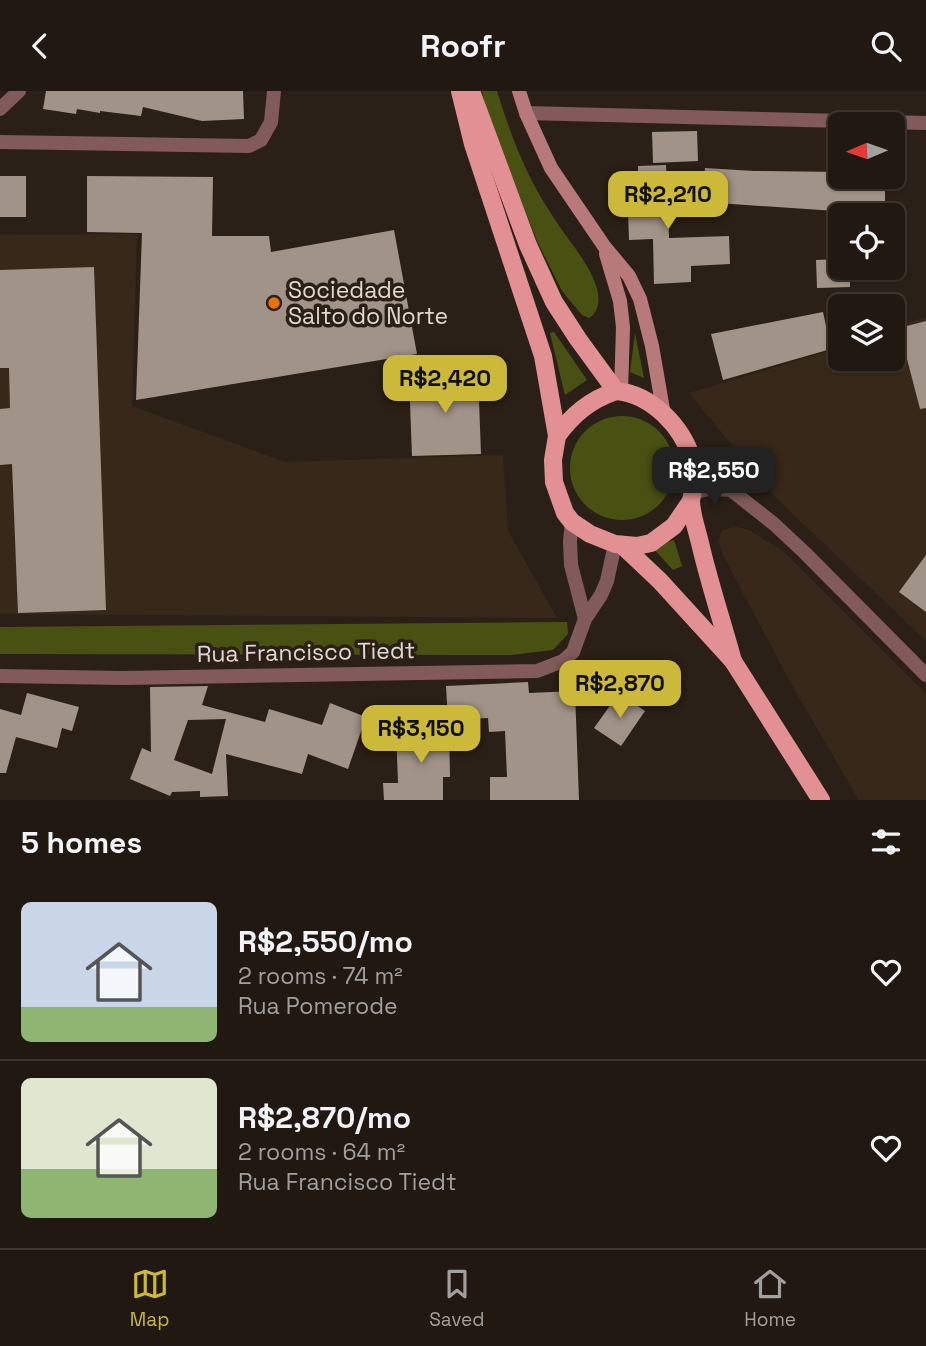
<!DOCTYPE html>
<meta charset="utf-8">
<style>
body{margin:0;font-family:"Space Grotesk",sans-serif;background:#2d251f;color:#f1f3f6;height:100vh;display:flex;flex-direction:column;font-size:26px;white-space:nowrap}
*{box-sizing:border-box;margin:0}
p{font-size:23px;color:#a2a09f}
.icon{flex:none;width:38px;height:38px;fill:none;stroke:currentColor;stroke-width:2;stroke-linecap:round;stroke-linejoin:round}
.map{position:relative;height:709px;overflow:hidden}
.details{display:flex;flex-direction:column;background:#201811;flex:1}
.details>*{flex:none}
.needle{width:46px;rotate:268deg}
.buttons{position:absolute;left:828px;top:21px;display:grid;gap:14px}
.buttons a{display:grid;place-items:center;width:77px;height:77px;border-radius:10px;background:#201811;box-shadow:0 2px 5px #0004,0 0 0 2px #3d3731;font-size:35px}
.price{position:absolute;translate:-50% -60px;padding:0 16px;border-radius:14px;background:#ccb939;color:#111;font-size:23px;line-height:46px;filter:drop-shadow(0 2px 4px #0008)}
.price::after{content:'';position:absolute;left:50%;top:42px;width:21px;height:16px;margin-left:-10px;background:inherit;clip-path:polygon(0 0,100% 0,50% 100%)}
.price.active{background:#222;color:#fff}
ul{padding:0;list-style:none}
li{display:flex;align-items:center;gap:21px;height:175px;padding:0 21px}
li+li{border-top:2px solid #3d3731}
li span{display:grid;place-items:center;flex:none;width:196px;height:140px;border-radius:10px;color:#555}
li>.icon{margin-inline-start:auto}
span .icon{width:84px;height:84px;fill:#fffc;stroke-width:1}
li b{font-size:30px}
h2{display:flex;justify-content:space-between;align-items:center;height:84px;padding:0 21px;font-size:30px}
header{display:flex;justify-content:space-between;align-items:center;height:91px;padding:0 21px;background:#201811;font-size:32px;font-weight:700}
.tabs{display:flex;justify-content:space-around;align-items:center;height:98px;border-top:2px solid #3d3731;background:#201811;font-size:19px;color:#a2a09f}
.tabs a{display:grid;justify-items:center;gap:4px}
.tabs .active{color:#ccb939}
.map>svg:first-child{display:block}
.built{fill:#38281a}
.green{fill:#495112}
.building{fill:#a19388;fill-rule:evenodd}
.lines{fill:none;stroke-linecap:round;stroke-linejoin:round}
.minor{stroke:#825a5b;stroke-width:14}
.tertiary{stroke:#825a5b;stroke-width:14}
.secondary{stroke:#b8797a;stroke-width:14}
.primary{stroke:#e29093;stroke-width:18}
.food-dot{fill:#e8710a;stroke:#2b2017;stroke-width:2.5}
.labels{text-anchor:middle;stroke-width:7;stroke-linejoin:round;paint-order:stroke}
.poi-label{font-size:23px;fill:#e0d8d2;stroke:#2b2017;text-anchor:start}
.street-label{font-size:23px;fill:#e0d8d2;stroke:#2b2017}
</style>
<header><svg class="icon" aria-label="back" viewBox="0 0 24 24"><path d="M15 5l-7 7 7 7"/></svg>Roofr<svg class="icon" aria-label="search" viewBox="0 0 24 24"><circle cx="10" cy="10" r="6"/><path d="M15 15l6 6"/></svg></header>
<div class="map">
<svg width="926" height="709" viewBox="0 0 926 709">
<rect width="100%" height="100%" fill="#2b2017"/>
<!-- built -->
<g class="built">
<path d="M137 143 132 315 285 371 503 364 508 440 557 527 0 523V144Z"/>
<path d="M926 226V550L775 406 689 302 840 257V268H892L893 236Z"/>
<path d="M733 435 749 439 784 461 926 603V709H859L794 598 723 464 718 450 722 440Z"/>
</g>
<!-- green -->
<g class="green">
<path d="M482 0H497C510 43 527 87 552 124 567 149 589 170 597 198 600 209 599 221 589 227L582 224 562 200 537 150 487 22Z"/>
<path d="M554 241 587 289 565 304 550 242Z"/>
<path d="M635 242 644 287 630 281Z"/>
<circle cx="622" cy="377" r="52"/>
<path d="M674 449 682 475 673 479 652 456Z"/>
<path d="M567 531 568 543 553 559 511 564 0 563V536Z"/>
</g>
<!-- building -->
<g class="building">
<path d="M46 0H243L244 28 202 30 143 16 141 25 100 20V22L77 18 76 23 43 18Z"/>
<path d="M697 40 698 70 653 72 652 41Z"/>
<path d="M666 74 669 147 729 145 730 173 691 175V191L654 193 653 148 629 149 627 92 638 91V75Z"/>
<path d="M705 77 754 80 840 81V86H885V124H836V120L703 111Z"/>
<rect x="0" y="85" width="26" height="41"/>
<path d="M87 85 213 86 212 145H269L271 161 394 139 417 263 136 309 142 142 87 141Z"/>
<path d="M840 168V177H850V196L817 197 816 169Z"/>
<path d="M94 176 106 519 18 522 12 373 0 374V318L10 317 9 277H0V179Z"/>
<path d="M823 221 831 258 723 289 711 243Z"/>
<path d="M926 230V317L920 318 899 237Z"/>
<path d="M478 283 481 363 412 365 409 285Z"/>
<path d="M926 464V521L899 501Z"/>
<path d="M528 591 529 602 575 600 579 709H490V686H507L505 640 489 641 488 627 448 629 446 595Z"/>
<path d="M208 595 202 614 265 631 269 618 322 634 330 612 366 626 348 678 308 663 302 683 226 663 228 705 200 706V700L172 701 170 705 130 688 142 657 151 661 150 596ZM226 628 212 683 174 669 188 629Z"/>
<path d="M27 602 79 616 72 640 62 637 57 657 16 646 6 682H0V618L21 624Z"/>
<path d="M619 602 645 620 621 655 594 637Z"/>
<path d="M449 636 450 686H443V709H384L383 692H398L396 638Z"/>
</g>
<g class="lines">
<!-- minor -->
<g class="minor">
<path d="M0 18 19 0"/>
<path d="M526 22 926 32"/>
<path d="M0 51 249 55 261 49 271 31 274 0"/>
<path d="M572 431 570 450 571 474 585 528"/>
<path d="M0 585 123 587 537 580 563 570 573 561 585 528 601 504 607 490 615 453"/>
</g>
<!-- tertiary -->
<g class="tertiary">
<path d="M692 368 774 433 805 462 926 584"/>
<path d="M692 402 708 398 733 399"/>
</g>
<!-- secondary -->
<g class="secondary">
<path d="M519 0 526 22 551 77 604 155 629 185 640 208 652 255 664 324"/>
<path d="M606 163 620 210 623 236 621 301"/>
</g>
<!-- primary -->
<g class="primary">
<path d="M460 0 473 53 543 265 557 345 553 369 554 391 565 422 572 431 590 443 615 453 637 455 651 452 674 435 691 410"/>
<path d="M471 0 528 154 554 211 578 248 616 300C651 303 682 335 692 368 695 377 695 390 693 399 693 400 691 409 691 410 691 422 697 439 700 452 709 491 722 530 733 570"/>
<path d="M557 345C573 323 590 309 616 300"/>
<path d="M623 455 660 490 733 570 821 709"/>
</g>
</g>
<!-- markers -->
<circle class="food-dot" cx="274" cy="212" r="7"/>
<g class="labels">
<!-- poi labels -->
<g class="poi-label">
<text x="288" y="207">Sociedade<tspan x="288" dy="26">Salto do Norte</tspan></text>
</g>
<!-- street labels -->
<g class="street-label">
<text transform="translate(306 561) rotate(-1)" y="8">Rua Francisco Tiedt</text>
</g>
</g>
</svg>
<div class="buttons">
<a><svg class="needle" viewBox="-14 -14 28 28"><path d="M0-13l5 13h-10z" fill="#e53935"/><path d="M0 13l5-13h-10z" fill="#a2a09f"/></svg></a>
<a><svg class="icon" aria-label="locate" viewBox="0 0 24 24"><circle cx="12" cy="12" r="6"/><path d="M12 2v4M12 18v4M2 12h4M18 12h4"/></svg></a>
<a><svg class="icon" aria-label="layers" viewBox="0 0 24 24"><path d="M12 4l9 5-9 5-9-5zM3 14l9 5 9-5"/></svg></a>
</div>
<b class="price" style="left:668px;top:140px">R$2,210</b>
<b class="price" style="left:445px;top:324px">R$2,420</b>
<b class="price active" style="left:714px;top:416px">R$2,550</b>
<b class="price" style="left:620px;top:629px">R$2,870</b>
<b class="price" style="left:421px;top:674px">R$3,150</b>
</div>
<section class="details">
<h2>5 homes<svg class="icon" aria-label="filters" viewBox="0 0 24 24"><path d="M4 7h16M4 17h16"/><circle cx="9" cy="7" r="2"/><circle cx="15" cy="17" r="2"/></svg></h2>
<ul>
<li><span style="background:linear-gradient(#c9d6e8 75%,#8fb573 0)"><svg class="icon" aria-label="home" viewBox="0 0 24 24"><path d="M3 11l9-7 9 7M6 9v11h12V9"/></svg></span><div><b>R$2,550/mo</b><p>2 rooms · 74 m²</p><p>Rua Pomerode</p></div><svg class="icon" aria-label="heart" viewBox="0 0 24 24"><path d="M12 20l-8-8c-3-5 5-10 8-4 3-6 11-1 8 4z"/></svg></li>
<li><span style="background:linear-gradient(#dfe7d0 65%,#8fb573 0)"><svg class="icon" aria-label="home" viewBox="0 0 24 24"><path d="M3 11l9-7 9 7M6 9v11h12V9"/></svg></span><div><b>R$2,870/mo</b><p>2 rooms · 64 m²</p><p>Rua Francisco Tiedt</p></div><svg class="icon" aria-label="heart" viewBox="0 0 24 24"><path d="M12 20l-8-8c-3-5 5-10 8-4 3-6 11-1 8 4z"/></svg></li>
</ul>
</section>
<nav class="tabs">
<a class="active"><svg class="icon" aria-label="map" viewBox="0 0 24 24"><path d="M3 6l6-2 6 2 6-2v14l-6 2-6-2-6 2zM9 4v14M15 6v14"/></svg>Map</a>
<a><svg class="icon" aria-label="saved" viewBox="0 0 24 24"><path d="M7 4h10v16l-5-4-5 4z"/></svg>Saved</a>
<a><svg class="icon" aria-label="home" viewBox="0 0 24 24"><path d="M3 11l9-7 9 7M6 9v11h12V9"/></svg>Home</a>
</nav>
